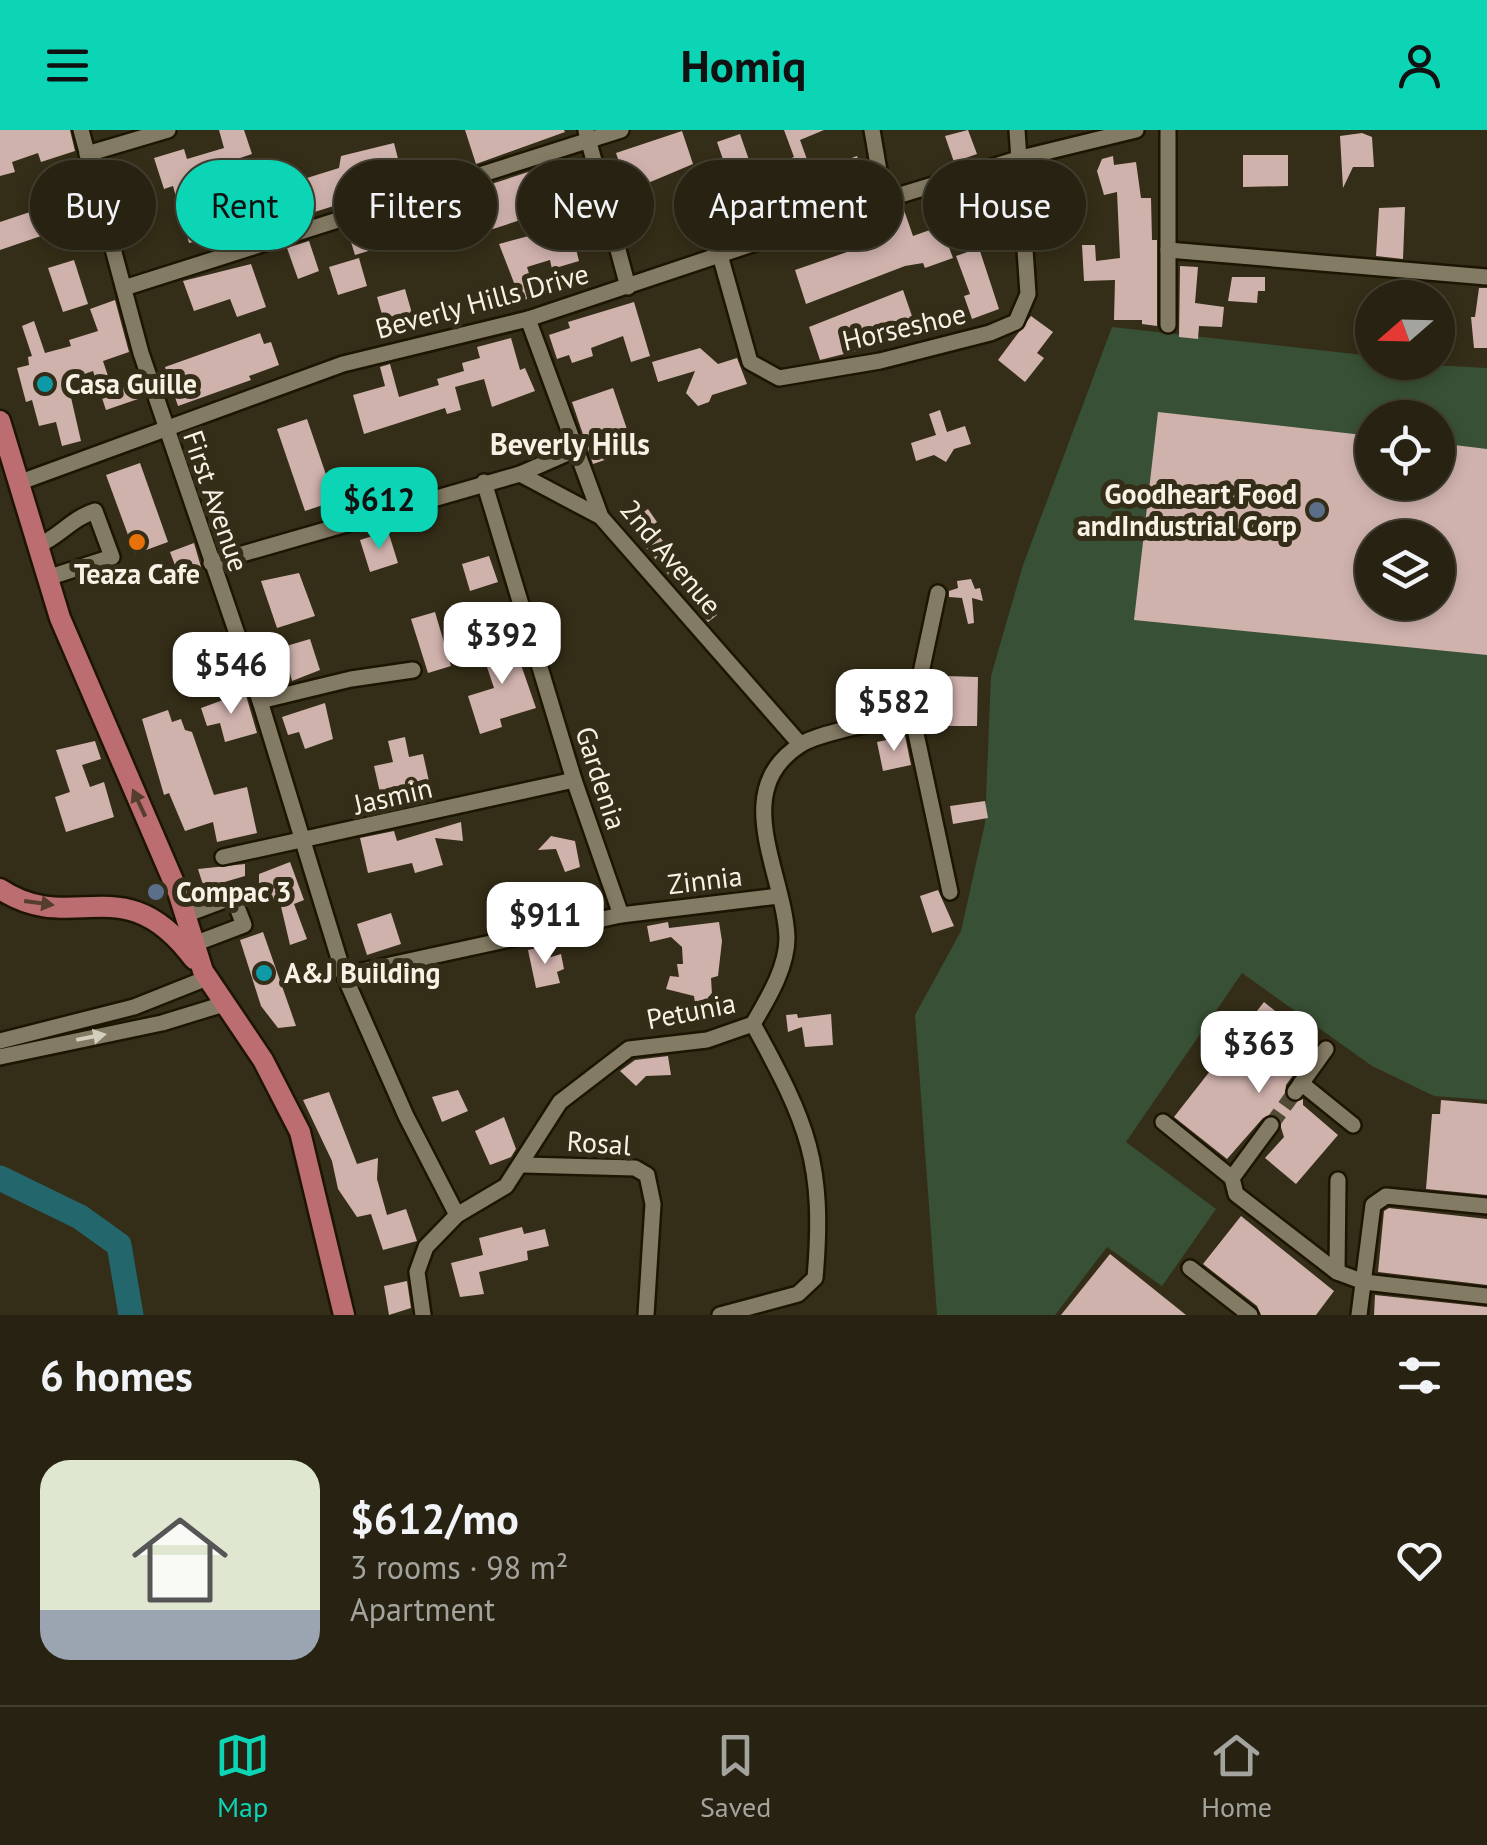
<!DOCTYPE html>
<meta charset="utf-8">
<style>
body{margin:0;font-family:"PT Sans",sans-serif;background:#2f2a1a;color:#f1f3f6;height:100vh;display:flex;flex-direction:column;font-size:38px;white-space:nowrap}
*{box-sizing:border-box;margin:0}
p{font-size:32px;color:#a4a49f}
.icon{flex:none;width:55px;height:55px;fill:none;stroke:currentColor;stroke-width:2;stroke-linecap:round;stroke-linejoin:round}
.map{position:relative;height:1185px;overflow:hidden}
.sheet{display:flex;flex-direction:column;background:#272211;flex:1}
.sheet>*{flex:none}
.hud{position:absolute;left:30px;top:30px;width:1428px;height:90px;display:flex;gap:20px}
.needle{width:65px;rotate:250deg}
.tools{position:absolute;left:1355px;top:150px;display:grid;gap:20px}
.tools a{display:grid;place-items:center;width:100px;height:100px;border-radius:50%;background:#272211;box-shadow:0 5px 15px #0003,0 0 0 2px #433f31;font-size:50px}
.price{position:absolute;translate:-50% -85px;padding:0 22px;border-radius:20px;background:#fff;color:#222;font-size:32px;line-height:65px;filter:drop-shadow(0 2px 5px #0008)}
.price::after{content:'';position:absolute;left:50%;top:60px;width:30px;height:22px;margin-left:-15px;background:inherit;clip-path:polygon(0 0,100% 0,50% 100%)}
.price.current{background:#0bd5b5;color:#111}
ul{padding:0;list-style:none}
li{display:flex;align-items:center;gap:30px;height:250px;padding:0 40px}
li+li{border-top:2px solid #433f31}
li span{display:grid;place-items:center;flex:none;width:280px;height:200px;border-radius:30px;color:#555}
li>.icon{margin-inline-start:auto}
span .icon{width:120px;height:120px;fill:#fffc;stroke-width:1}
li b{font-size:42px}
h2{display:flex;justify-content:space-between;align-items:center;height:120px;padding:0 40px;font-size:42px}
.pill{padding:0 35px;border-radius:45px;background:#272211;box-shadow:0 5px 15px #0003,0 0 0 2px #433f31;font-size:35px;line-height:90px}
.pill.current{background:#0bd5b5;color:#111}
header{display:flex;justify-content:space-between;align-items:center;height:130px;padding:0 40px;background:#0bd5b5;color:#111;font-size:45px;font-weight:600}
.tabs{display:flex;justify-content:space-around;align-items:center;height:140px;border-top:2px solid #433f31;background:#272211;font-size:28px;color:#a4a49f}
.tabs a{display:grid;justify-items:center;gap:5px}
.tabs .current{color:#0bd5b5}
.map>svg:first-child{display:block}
.green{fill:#385035;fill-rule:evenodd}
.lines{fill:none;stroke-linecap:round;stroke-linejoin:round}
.river{stroke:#23666b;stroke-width:25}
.building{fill:#d0b2ad;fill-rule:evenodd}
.minor-tunnel{stroke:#514b36;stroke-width:15;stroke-dasharray:15 8;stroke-linecap:butt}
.minor-casing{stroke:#1c1502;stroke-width:20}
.major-casing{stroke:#1c1502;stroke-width:25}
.minor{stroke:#847b64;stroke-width:15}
.major{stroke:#bb6d6f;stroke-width:20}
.oneway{fill:#563d2d}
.oneway2{fill:#d4cebe}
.culture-dot{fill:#0f9aa8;stroke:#342d17;stroke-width:4}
.service-dot{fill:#5c6f8a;stroke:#342d17;stroke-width:4}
.food-dot{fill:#e8710a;stroke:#342d17;stroke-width:4}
.labels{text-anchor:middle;stroke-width:10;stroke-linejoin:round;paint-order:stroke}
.street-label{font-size:28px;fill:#f7f2e5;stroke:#342d17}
.poi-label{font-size:28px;font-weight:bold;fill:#f7f2e5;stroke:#342d17;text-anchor:start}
.neighbourhood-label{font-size:30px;font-weight:bold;fill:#f7f2e5;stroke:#342d17}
</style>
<header><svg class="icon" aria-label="menu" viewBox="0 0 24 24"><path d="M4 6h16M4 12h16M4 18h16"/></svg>Homiq<svg class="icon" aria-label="person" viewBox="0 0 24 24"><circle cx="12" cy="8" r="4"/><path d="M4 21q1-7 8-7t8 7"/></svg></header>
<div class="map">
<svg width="1487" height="1185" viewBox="0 0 1487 1185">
<rect width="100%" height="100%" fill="#342d17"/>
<!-- green -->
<path class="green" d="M1112 197 1372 226V232L1487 238V970L1434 966 1372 936 1242 843 1126 1012 1216 1079 1162 1156 1107 1117 1055 1185H937L915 885 961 801 985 693 991 546 1023 435ZM1372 288H1438V352H1372ZM1372 408H1438V472H1372Z"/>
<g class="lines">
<!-- river -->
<path class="river" d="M0 1048 80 1087 119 1115 131 1185"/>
</g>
<!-- building -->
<g class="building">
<path d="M0 0H70L75 21 41 32 38 23 12 32 15 42 0 46Z"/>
<path d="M219 0H244L252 24 225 33 233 59 265 49 277 85 240 97 242 101 189 113 173 56 164 59 154 28 184 19 187 29 224 18Z"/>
<path d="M465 0H564L565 2 476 34Z"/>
<path d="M784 0H824L800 10 813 46 790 54 783 31 794 27Z"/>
<path d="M968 0 977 24 954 32 945 6Z"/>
<path d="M682 1 693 34 629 61 616 23Z"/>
<path d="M1362 3 1372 7 1374 37H1353L1343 58 1340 6Z"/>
<path d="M740 4 749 30 726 38 717 12Z"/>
<path d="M394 13 403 48 336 62 340 74 305 85 294 52 339 38 341 26Z"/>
<path d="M1243 25H1288V56L1243 57Z"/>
<path d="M857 26 867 54 839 64 830 36Z"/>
<path d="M1113 26 1114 35 1136 32 1141 68H1151L1152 110H1157V196L1142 194V190H1114L1115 150 1084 151 1082 115H1095L1096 131 1120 128 1117 62 1104 65 1097 41 1102 29Z"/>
<path d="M553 34 567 75 462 109 460 102 433 110 423 76Z"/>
<path d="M766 60 769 70 798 60 806 84 782 92 780 85 722 108 711 77Z"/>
<path d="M86 61 93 88 70 96 62 69Z"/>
<path d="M1405 77 1403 129 1376 126 1379 78Z"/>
<path d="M904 80 913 106 941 96 953 128 925 138 923 133 905 136 806 174 795 140 850 121 846 109 892 93 889 84Z"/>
<path d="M33 81 41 106 0 120V92Z"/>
<path d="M367 92 375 119 355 125 347 99Z"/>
<path d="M570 95 579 131 552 139 550 130 527 137 536 166 521 171 499 114Z"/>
<path d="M309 111 319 141 298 149 287 118Z"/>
<path d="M979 118 999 179 972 189 964 166 970 164 956 126Z"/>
<path d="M359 128 367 156 338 165 329 137Z"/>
<path d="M74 130 88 174 63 182 48 138Z"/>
<path d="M251 134 266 177 237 187 230 169 194 181 183 151Z"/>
<path d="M1180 136 1198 137 1195 173 1224 177 1222 197 1199 196 1198 209 1179 207Z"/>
<path d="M1232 147H1265V161H1258L1257 173 1228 171Z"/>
<path d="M1479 158H1487V218H1474L1471 187H1475Z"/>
<path d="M405 159 415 194 387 202 377 167Z"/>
<path d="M903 160 914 192 861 210 864 219 820 230 809 197Z"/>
<path d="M115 170 129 222 103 231 111 255 131 248 138 269 106 280 93 241 67 250 81 311 62 316 56 292 39 296 32 270 26 272 17 238 29 235 28 227 32 226 22 196 34 191 45 223 71 216 69 210 98 201 90 179Z"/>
<path d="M634 172 650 226 631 232 623 206 591 218 593 226 572 233 569 225 557 229 549 205 570 198 568 192Z"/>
<path d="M1031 186 1053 202 1037 223 1044 228 1025 252 998 230Z"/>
<path d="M260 203 264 214 271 212 279 235 249 246 251 250 178 276 165 237Z"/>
<path d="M511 208 520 240 525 238 535 261 492 277 484 249 455 257 461 280 447 284 445 278 364 304 353 265 385 256 380 237 390 234 399 267 439 255 437 249 464 241 462 233 480 228 477 217Z"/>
<path d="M700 218 718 234 737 228 747 254 712 265 709 272 698 276 686 263 695 241 658 252 652 232Z"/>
<path d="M613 258 634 320 593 334 572 272Z"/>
<path d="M940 280 947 302 965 296 971 314 954 319 946 332 934 325 916 331 911 313 936 305 929 284Z"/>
<path d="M1158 282 1372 306V352H1438V313L1487 319V525L1134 490ZM1372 408H1438V472H1372Z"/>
<path d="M307 289 335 371 305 381 277 299Z"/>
<path d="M140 333 168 412 135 424 106 345Z"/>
<path d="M365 353 372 373 342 383 335 363Z"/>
<path d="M648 379 657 392 651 396 666 415 662 419 700 457 717 485 708 492 626 394Z"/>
<path d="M388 401 398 433 370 442 360 410Z"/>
<path d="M194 413 201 437 179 446 170 422Z"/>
<path d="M489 426 498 452 470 461 462 434Z"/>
<path d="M299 443 315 486 277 498 261 451Z"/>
<path d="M971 449 975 459 980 458 983 471 972 468 974 493 968 494 962 468 949 467V461L958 458 957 451Z"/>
<path d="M435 482 451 536 428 543 411 489Z"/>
<path d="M511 506 536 578 500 589 502 597 480 604 468 566 494 558 480 516Z"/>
<path d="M310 509 320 540 292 551 283 517Z"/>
<path d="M945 546 978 547 977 596H944Z"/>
<path d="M245 562 257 603 225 612 220 593 207 596 201 578Z"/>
<path d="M325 573 333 609 305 619 299 602 288 605 282 587Z"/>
<path d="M168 580 172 592 181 589 185 600 192 602 214 665 247 657 257 703 217 712 213 692 185 701 169 663 164 665 142 589Z"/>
<path d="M905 606 911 635 883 641 877 612Z"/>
<path d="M405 607 409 627 423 624 430 656 412 660 413 667 397 671 396 663 381 667 374 636 393 632 388 611Z"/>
<path d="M95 611 101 629 82 635 90 657 104 652 114 687 66 702 55 667 70 662 56 620Z"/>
<path d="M985 671 988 688 953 694 950 676Z"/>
<path d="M461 692 463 711 435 708 443 735 415 743 412 733 368 743 360 708 394 701 397 711Z"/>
<path d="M551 706 575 711 580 737 565 742 556 719 538 720Z"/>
<path d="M290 732 304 770 294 774 307 809 290 815 279 768 269 772 259 758V744Z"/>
<path d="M245 734V746L204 758 198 739Z"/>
<path d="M938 760 954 796 932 803 920 766Z"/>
<path d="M391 783 401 814 367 825 357 794Z"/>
<path d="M668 792 669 798 719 792 722 811 718 846 711 848 712 864 708 867 710 885 697 887 694 866 666 859 670 846 679 847 677 834H683L682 817 671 807 650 812 647 796Z"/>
<path d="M263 802 296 896 278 898 261 876 240 810Z"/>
<path d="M546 816 551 827 561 824 564 839 557 842 560 853 536 858 528 820Z"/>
<path d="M1264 872 1316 914 1286 955 1285 967 1293 973 1303 969V975L1338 1005 1296 1054 1265 1028 1284 1007 1277 985 1263 988 1227 1029 1174 987Z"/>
<path d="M797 884 798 888 831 884 833 915 805 917 802 897 788 902 786 885Z"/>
<path d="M668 926 671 945 646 946 636 956 620 941 635 930Z"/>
<path d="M458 960 468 981 442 992 432 967Z"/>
<path d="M329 962 357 1034 378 1028 377 1049 387 1085 406 1079 417 1111 383 1120 371 1084 357 1087 338 1059 332 1031 303 970Z"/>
<path d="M1441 970 1487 974V1065L1426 1059 1432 984H1440Z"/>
<path d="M504 987 516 1019 511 1027 490 1035 475 1001Z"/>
<path d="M1389 1078 1487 1089V1155L1378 1142 1384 1081Z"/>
<path d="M1241 1086 1334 1161 1316 1185H1261L1257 1176 1203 1134Z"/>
<path d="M522 1097 524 1104 545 1099 549 1116 527 1121 528 1130 479 1142 484 1164 460 1167 451 1133 483 1125 479 1108Z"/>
<path d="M1110 1124 1186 1185H1061Z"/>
<path d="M407 1151 411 1178 389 1185 384 1156Z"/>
<path d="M1375 1165 1487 1177V1185H1374Z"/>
</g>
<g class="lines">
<!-- minor-tunnel -->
<path class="minor-tunnel" d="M1271 995 1295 962"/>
<defs>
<g id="minor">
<path d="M81 0 141 223 260 571 344 845 406 986 457 1085"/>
<path d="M872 0 884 70"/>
<path d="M1168 0V195"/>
<path d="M586 1 628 157"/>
<path d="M87 24 168 0"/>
<path d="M1168 120 1487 147"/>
<path d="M720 125 750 232 779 248 880 231 990 203 1016 192 1028 164 1017 0"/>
<path d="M124 158 621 0"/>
<path d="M528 189 601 387 800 614"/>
<path d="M520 344 601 387"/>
<path d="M484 352 574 650 621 785"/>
<path d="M18 353 343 234 528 189 884 70 1021 28 1136 0"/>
<path d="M37 416C61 406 70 389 95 381L112 427 47 448"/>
<path d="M211 433 520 344 577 319"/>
<path d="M938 463 912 585 950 762"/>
<path d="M260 571 351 549 413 540"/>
<path d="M223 727 574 650"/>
<path d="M185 785 233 767 244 795 194 814"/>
<path d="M344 845 621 785 779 766"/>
<path d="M0 911 134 877 207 848"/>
<path d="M0 927 162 893 224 874"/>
<path d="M1301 953 1353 995"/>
<path d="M1295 962 1326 919"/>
<path d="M1163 992 1232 1048"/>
<path d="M1271 995 1232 1048 1236 1064 1337 1142 1364 1152 1487 1166"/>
<path d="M524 1035 635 1038 647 1045 653 1074 646 1185"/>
<path d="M1190 1138 1250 1185"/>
<path d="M1337 1142 1338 1050"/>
<path d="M423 1185 417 1142 426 1117 457 1085 506 1056 560 972 629 919 707 910 753 894C767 870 787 838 787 808 785 744 728 661 800 615 819 602 886 591 912 585"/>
<path d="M720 1185 798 1164 815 1148C825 1033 808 994 753 894"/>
<path d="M1359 1185 1373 1075 1386 1066 1487 1076"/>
</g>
<g id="major">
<path d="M0 291 60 488 178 762 203 841 263 930 300 1002 344 1185"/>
<path d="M0 759C74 808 123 734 194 829"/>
</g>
</defs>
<!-- minor casing -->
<use href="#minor" class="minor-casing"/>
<!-- major casing -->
<use href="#major" class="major-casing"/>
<!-- minor -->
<use href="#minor" class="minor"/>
<!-- major -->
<use href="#major" class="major"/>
</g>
<!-- one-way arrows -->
<defs><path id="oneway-solid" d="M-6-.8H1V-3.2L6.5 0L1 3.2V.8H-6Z" transform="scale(2.5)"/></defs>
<g class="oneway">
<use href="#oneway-solid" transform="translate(139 673) rotate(-115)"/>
<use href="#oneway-solid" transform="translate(39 773) rotate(8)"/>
</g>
<use class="oneway2" href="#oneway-solid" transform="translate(91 907) rotate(-11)"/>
<!-- markers -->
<g class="culture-dot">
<circle cx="45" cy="254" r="10"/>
<circle cx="264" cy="843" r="10"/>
</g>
<g class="service-dot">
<circle cx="1317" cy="380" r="10"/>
<circle cx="156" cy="762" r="10"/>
</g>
<circle class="food-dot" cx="137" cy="412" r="10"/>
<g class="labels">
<!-- street labels -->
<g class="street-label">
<text transform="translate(482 171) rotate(-15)" y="10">Beverly Hills Drive</text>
<text transform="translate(904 197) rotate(-13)" y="10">Horseshoe</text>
<text transform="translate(216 371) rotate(71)" y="10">First Avenue</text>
<text transform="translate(671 427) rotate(50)" y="10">2nd Avenue</text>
<text transform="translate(601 648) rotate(72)" y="10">Gardenia</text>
<text transform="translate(393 666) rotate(-13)" y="10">Jasmin</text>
<text transform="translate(705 750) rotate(-7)" y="10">Zinnia</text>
<text transform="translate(691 881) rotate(-11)" y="10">Petunia</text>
<text transform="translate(599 1013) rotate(4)" y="10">Rosal</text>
</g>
<!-- poi labels -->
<g class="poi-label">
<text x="65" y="264">Casa Guille</text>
<text x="1297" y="374" text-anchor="end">Goodheart Food<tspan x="1297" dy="32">andIndustrial Corp</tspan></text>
<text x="137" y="454" text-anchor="middle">Teaza Cafe</text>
<text x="176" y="772">Compac 3</text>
<text x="284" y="853">A&amp;J Building</text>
</g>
<!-- neighbourhood labels -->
<g class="neighbourhood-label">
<text x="570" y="325">Beverly Hills</text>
</g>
</g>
</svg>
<div class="tools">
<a><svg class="needle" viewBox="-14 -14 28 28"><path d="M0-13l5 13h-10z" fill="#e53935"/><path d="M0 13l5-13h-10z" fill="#a4a49f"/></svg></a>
<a><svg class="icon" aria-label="locate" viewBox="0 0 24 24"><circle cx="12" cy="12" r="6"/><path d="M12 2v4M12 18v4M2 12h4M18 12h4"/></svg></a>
<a><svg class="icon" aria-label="layers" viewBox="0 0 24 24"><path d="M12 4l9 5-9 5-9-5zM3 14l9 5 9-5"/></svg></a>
</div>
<b class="price current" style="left:379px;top:422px">$612</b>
<b class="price" style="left:502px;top:557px">$392</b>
<b class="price" style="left:231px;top:587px">$546</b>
<b class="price" style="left:894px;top:624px">$582</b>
<b class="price" style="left:545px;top:837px">$911</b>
<b class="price" style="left:1259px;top:966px">$363</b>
<div class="hud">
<a class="pill">Buy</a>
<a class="pill current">Rent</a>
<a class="pill">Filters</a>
<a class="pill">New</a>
<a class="pill">Apartment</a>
<a class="pill">House</a>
</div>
</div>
<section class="sheet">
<h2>6 homes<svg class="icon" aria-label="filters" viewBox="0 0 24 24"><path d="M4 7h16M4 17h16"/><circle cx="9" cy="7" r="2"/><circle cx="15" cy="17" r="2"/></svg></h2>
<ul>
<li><span style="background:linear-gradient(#dfe7d0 75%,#9aa5b1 0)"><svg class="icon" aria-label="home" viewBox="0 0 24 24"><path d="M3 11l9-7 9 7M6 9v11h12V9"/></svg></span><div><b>$612/mo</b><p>3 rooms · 98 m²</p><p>Apartment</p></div><svg class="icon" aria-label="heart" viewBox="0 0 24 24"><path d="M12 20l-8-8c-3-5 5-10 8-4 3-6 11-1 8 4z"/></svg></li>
</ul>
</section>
<nav class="tabs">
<a class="current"><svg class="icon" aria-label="map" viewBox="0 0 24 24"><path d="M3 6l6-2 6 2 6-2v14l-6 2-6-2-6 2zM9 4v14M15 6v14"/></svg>Map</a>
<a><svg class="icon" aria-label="saved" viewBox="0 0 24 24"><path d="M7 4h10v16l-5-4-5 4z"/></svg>Saved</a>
<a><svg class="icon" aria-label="home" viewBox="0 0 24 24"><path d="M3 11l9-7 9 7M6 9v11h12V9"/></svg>Home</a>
</nav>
